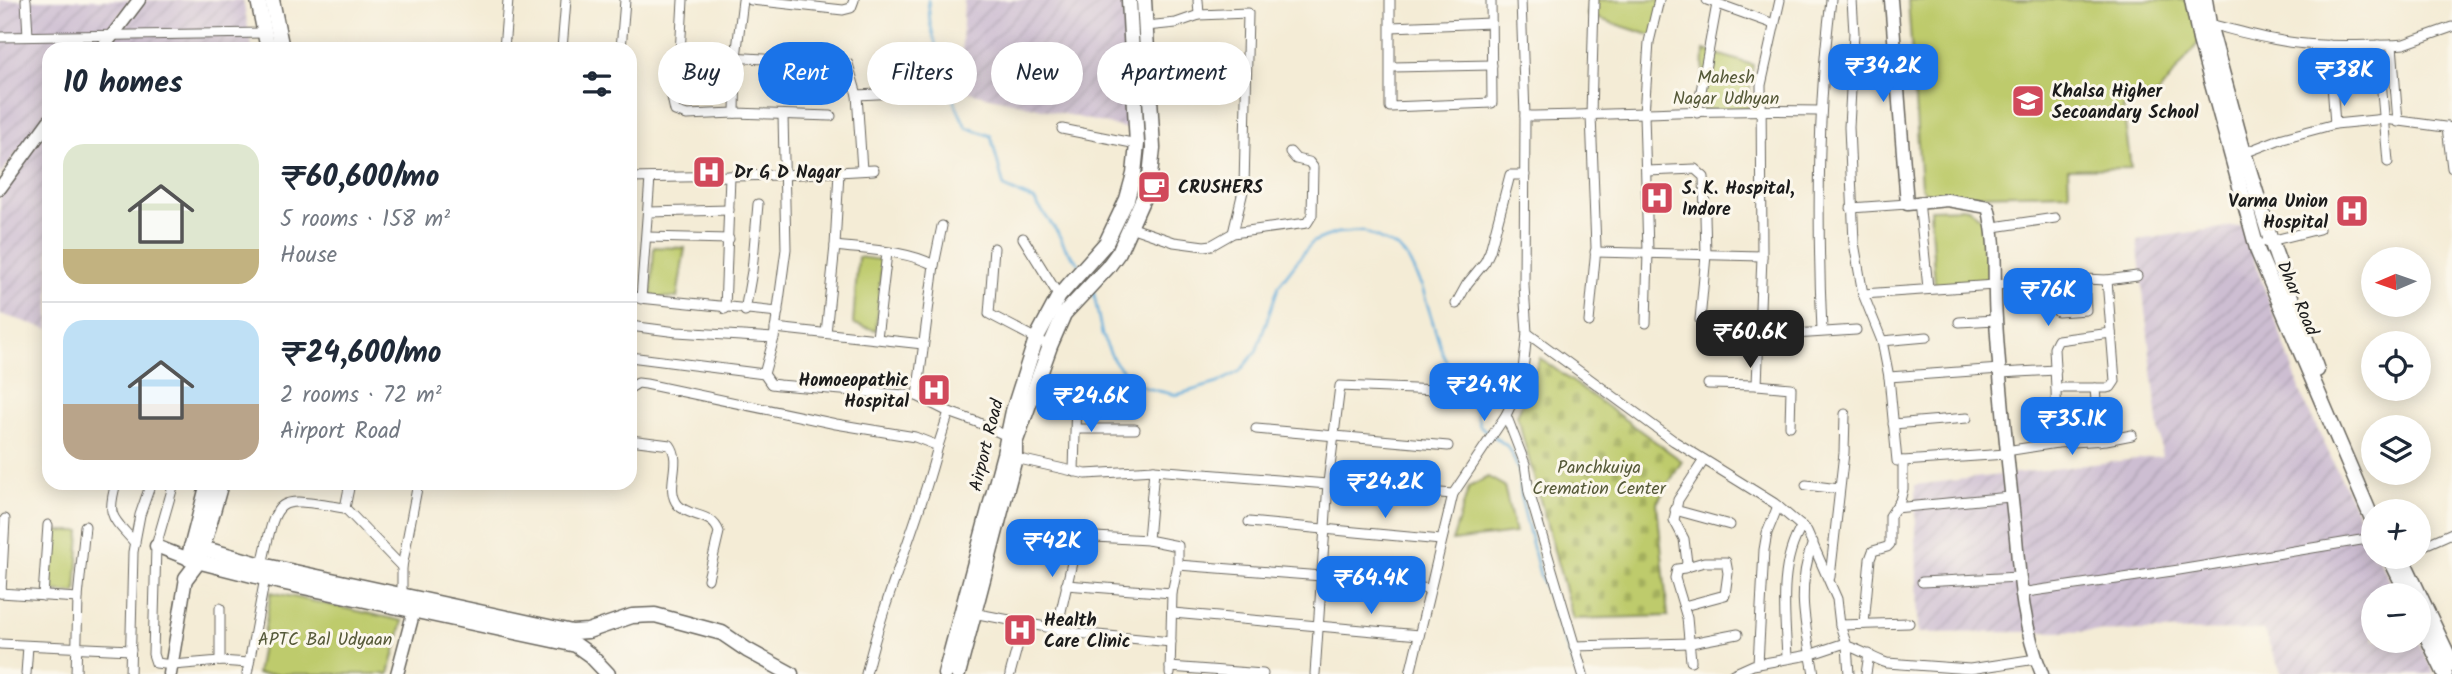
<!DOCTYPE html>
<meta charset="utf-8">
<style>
body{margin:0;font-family:Kalam,sans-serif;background:#f2f2f3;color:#1f2937;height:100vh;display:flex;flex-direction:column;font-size:26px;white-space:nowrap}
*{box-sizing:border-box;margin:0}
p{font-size:23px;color:#747a83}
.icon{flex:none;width:38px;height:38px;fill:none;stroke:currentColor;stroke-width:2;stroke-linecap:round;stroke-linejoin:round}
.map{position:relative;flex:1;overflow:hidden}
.drawer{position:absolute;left:42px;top:42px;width:595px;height:448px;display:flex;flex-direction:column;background:#fff;border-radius:21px;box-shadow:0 4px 18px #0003}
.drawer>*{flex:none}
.banner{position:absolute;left:658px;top:42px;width:665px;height:63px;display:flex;gap:14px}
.needle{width:46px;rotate:268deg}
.fabs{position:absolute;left:2361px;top:247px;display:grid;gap:14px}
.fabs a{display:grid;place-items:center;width:70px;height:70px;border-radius:50%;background:#fff;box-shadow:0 4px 18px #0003;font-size:35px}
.price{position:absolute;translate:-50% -60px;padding:0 16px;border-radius:14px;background:#1a73e8;color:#fff;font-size:23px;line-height:46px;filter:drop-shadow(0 2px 4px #0008)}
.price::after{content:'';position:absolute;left:50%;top:42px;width:21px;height:16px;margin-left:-10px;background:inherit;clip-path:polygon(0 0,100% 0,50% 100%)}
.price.active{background:#222;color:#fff}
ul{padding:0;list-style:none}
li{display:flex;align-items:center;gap:21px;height:175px;padding:0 21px}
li+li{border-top:2px solid #e0e1e3}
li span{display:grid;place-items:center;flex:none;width:196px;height:140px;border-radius:21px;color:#555}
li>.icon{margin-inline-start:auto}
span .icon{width:84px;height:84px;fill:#fffc;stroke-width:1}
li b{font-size:30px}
h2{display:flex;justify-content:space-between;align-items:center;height:84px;padding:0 21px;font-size:30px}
.tag{padding:0 24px;border-radius:32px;background:#fff;box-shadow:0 4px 18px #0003;font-size:24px;line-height:63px}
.tag.active{background:#1a73e8;color:#fff}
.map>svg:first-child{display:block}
.industrial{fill:url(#industrial-furrows)}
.green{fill:#becb6c;stroke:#6d7444;stroke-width:2}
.cemetery{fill:url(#cemetery-stones);stroke:#6d7444;stroke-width:2}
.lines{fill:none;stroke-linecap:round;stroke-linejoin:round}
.stream{stroke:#63addb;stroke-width:2.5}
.street-casing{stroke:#68655d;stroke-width:11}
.secondary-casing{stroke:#68655d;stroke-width:15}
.primary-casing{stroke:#68655d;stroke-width:17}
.street{stroke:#fff;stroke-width:9}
.secondary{stroke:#fff;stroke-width:12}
.primary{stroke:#fff;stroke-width:14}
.labels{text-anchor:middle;stroke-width:6;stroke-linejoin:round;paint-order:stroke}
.park-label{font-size:18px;fill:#555938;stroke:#fbf7ec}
.poi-label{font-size:18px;font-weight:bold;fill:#1c1c1c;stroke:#fbf7ec;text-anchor:start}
.street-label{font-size:18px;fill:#1c1c1c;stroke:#fbf7ec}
</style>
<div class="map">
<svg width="2452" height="674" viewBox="0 0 2452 674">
<defs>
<pattern id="industrial-furrows" width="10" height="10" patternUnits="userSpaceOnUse" patternTransform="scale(1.75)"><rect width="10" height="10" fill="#cdbed2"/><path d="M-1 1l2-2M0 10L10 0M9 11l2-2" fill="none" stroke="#afa3b4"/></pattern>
<pattern id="cemetery-stones" width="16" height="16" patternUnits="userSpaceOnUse" patternTransform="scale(1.75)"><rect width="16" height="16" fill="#becb6c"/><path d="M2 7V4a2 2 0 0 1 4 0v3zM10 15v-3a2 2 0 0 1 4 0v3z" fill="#a3ae5d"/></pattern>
</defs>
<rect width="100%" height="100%" fill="#fbf7ec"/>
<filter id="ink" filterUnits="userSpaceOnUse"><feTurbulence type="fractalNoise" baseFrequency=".0143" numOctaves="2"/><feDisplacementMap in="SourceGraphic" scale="14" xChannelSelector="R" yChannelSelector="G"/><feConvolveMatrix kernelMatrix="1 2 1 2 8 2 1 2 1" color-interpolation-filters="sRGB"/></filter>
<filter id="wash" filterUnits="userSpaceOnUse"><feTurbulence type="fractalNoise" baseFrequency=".00686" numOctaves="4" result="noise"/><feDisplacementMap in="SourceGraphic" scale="28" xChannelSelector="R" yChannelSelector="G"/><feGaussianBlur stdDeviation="1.57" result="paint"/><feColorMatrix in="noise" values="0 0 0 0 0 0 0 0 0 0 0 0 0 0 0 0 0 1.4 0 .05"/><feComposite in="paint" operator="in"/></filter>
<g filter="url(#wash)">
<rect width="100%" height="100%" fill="#f4ecd6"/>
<!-- industrial -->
<g class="industrial">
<path d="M0 0H130L94 49H49V109L0 175Z"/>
<path d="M145 0H243L252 49H105Z"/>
<path d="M964 0H1084L1128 5 1134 107 1129 129 960 90Z"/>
<path d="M49 127V329L0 314V195Z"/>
<path d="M2242 225 2304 401 2373 545V556L2378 557 2397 595H2373V640L2418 641 2434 674H2282L2263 630 1918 633 1915 485 2162 456 2137 240Z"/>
</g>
<!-- green -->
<g class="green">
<path d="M1590 0H1666L1656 37 1587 15Z"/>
<path d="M1908 0H2193L2199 42 2158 94 2123 108 2131 168 2068 169 2069 193 1928 196 1921 187Z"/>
<path d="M1704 50 1753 65 1747 112 1702 110Z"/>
<path d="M1968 208 1985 221 1989 282 1935 287 1930 209Z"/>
<path d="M654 247 685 248 677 298 651 297Z"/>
<path d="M858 257 882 260 876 330 853 324Z"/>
<path d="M1488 477 1504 486 1515 533 1452 541 1469 487Z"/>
<path d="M54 531H80L76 593 49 591Z"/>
<path d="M271 592 403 621 389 674H257Z"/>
</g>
<!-- cemetery -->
<path class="cemetery" d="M1540 358 1682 461 1657 503 1668 616 1573 619 1517 416Z"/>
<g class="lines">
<!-- stream -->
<g class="stream">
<path d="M928 0 930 23 947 86 966 127 991 136 1004 187 1034 200 1058 233 1066 249 1080 265"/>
<path d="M1093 289 1102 335 1114 361 1133 381 1146 388 1176 395 1218 383 1240 371 1256 352 1279 285 1304 252 1313 242 1325 237 1337 233 1363 231 1398 248 1408 259 1422 287 1442 352 1460 388 1477 413 1480 426 1507 446 1514 459 1519 472 1522 503 1540 575 1577 674"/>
</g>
</g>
</g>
<g filter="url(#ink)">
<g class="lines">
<defs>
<g id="street">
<path d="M26 0 28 36"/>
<path d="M683 0 680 54 672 97 675 111 687 115 735 113 831 116"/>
<path d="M751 0 843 10 851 8 854 0"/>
<path d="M1198 0 1199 15 1248 13 1244 187 1233 233"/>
<path d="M1390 0V107L1492 103 1491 0"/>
<path d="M1707 0 1774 24"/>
<path d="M1852 0 1854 33 1849 127 1854 243 1863 294 1882 341"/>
<path d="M2209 24C2246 33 2283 44 2321 45 2345 46 2369 45 2392 45L2398 122"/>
<path d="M1146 26 1176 23 1199 15"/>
<path d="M1391 27 1491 23"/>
<path d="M0 37 265 33"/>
<path d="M2329 45 2335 124"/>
<path d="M2378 45 2388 162"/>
<path d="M2392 45 2404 44 2452 27"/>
<path d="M504 49 508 0"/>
<path d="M562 49 566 0"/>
<path d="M621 49 625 0"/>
<path d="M680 54 848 64 857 95 862 170"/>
<path d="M1392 67 1492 65"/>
<path d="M857 95 897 93"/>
<path d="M735 113 736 57 743 0"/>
<path d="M1697 113 1717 4"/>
<path d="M1525 116C1623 115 1722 108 1820 111"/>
<path d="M2447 127 2452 168"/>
<path d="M1062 129 1137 144"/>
<path d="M2244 153 2283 138 2335 124 2385 119 2452 128"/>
<path d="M1647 171 1695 169 1704 177 1706 255 1700 320"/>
<path d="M630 178 783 175 874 170"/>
<path d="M1919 201 1928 288"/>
<path d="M1851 208 1907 204"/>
<path d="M649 212 729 210"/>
<path d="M1130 227 1174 242 1204 246 1212 245 1233 233 1307 223 1312 215 1313 167 1309 162 1296 159 1290 152"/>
<path d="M1994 227 2055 218"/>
<path d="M647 237 729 239"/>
<path d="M1023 238 1059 296"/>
<path d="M2266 242 2319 229"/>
<path d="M835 246C867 250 905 250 934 265"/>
<path d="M994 248 989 314 1050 346"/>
<path d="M1595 252 1762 256"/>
<path d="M1863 294 2084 279 2107 280"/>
<path d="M630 297 778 312"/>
<path d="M641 299 650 178"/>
<path d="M1456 304 1467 284 1485 262 1490 251 1510 175H1525"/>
<path d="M725 309 730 176"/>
<path d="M745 311 752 271 758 204"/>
<path d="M2058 312 2086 310 2084 279"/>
<path d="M1589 322 1596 248 1591 115 1594 0"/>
<path d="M1959 322 1996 320"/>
<path d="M1646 323 1648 252 1644 114 1649 42 1659 0"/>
<path d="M630 326 677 332 774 338"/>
<path d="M775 328 923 344"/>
<path d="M1822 331C1817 221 1817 110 1831 0"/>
<path d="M826 333 835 246 839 172"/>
<path d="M1527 333 1674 441 1774 503 1807 531 1837 599 1840 625 1847 646C1862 650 1873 659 1887 663L1970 669 2036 659"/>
<path d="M1713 333 1794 334 1856 330"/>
<path d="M877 338 887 253"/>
<path d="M630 357 764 374 771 384 779 385 917 396 949 412 977 422 1011 438"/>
<path d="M2000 373 2056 370"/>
<path d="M764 374 774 338 786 249 783 115"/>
<path d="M1889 377 1882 341 1927 337"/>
<path d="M1708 384 1757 385 1791 388 1790 426"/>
<path d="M1757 385 1762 256 1761 85 1780 0"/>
<path d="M630 388 638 383 646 384 836 424 915 437 938 446C919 523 884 596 866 674"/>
<path d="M2056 388 2054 348 2058 340 2111 333"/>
<path d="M2095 388 2099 441"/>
<path d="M917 396 934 265 942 226"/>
<path d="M1506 415 1525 464 1529 492 1583 674"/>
<path d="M1893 424 1967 418"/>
<path d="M1076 429H1135"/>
<path d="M1256 429 1448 446"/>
<path d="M630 440 670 445C683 462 664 488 678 505 690 518 712 512 719 532L708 579"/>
<path d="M2057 443 2056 388H2107L2111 387 2115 381 2107 280 2137 276"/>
<path d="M938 446 949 412"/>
<path d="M2006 451 2057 443 2106 440 2132 435"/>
<path d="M1015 458 1086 474 1154 470 1453 494"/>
<path d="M1903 461H1897L1889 377 2000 369"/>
<path d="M1074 472 1076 396"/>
<path d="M116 483C106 518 113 517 135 543"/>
<path d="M174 483 156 546 153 654 156 663 173 665 220 661 249 663"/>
<path d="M350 483 345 508 402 567"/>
<path d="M1806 485 1839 489"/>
<path d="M1895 508 2010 497"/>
<path d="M1675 510 1730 525"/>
<path d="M1249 522 1441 540"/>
<path d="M1148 540 1154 470"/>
<path d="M1813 542C1795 590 1806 626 1814 674"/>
<path d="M2418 548 2452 533"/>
<path d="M262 565C278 494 273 497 345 508"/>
<path d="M1178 565 1322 576 1430 589"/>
<path d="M1830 577 1844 453 1845 414"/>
<path d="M1922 582 2019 577"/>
<path d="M1066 585 1172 593"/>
<path d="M0 593 78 598"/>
<path d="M1 593 5 519"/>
<path d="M2020 593 2179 570 2373 538"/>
<path d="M43 596 48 525"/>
<path d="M402 596V567L418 483"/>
<path d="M1684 606 1725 595 1728 573 1726 562H1704L1687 567"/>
<path d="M220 608V661"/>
<path d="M973 613 1077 633 1171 642"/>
<path d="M1173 613 1419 635"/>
<path d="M1864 624 1870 559 1873 551 1887 547 1890 544V516L1900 501 1903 489V461L2006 454"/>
<path d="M1840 625 1909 623"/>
<path d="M1057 629 1078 536 1148 540 1178 546V565L1172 593 1170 674"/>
<path d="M0 644 131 650"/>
<path d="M1574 646 1691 643 1738 634"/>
<path d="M1847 646 1849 674"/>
<path d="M1787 657C1785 615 1778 564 1802 526"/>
<path d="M1691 661 1687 618 1675 578 1677 569 1685 568 1687 563 1684 539 1674 520 1678 500 1704 460"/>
<path d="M1758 664 1764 550 1767 533 1778 506"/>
<path d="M1170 667 1263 674"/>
<path d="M26 674 28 646"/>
<path d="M76 674 78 598 85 526"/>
<path d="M130 674 133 552 140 515 151 483"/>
<path d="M247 674 265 578"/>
<path d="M1010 674 1017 648"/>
<path d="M1315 674 1328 483 1340 386 1438 390"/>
<path d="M1410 674 1453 494 1506 415 1519 388 1523 370 1527 333 1524 286 1525 116 1521 0"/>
<path d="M1733 674 1753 665 1809 655 1845 643"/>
<path d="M1866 674 1869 654"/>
</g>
<g id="secondary">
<path d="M1891 0 1907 204 1947 200 1988 207C1998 243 1993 282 1996 319 2000 392 2008 465 2016 538 2020 584 2024 630 2042 674"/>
<path d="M102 49 139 0"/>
<path d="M0 188 49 121"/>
<path d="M156 546 189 559"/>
<path d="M170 674 186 578"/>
<path d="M397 674 416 603"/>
</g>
<g id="primary">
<path d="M258 0 268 49"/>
<path d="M272 0 282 49"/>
<path d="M2192 0 2200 40 2258 252 2373 521"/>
<path d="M2205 0 2209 24 2244 153 2271 241 2317 370"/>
<path d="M191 547 202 548 262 565 572 632 588 631 632 616 655 615 722 633 747 650 791 674"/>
<path d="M189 556 208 483"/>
<path d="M2389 556 2408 595"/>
<path d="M2401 556 2452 664"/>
<path d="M189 559 276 581 576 645 590 655 608 674"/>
<path d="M186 578 199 561 221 483"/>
<path d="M2418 618 2445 674"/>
<path d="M945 674 1004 454 1013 411 1036 339 1059 296 1106 243 1127 199 1134 174 1137 144 1129 0"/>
<path d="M958 674 1015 458V443L1050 346 1064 314 1108 267 1119 252 1149 185 1153 148 1144 0"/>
</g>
</defs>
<!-- street casing -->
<use href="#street" class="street-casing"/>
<!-- secondary casing -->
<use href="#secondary" class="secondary-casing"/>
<!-- primary casing -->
<use href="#primary" class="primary-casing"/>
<!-- street -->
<use href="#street" class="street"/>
<!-- secondary -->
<use href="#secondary" class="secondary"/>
<!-- primary -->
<use href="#primary" class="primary"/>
</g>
</g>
<!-- icons -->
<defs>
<symbol id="school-square" viewBox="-11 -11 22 22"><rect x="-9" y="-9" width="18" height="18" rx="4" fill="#d1495b" stroke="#fbf7ec"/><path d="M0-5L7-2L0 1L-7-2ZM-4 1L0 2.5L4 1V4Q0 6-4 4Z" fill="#fff"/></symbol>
<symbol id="hospital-square" viewBox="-11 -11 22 22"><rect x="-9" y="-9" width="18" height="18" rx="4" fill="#d1495b" stroke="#fbf7ec"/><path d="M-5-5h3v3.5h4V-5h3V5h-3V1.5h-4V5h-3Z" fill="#fff"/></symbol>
<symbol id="cafe-square" viewBox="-11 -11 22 22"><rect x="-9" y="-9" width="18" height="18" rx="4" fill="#d1495b" stroke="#fbf7ec"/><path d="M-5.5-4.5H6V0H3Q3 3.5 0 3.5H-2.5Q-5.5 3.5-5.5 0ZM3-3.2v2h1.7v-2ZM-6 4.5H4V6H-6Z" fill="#fff"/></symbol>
</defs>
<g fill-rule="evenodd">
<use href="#school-square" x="2009" y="82" width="38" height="38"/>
<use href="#hospital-square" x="690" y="153" width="38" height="38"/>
<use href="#cafe-square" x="1135" y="168" width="38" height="38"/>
<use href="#hospital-square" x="1638" y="179" width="38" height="38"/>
<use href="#hospital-square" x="2333" y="192" width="38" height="38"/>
<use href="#hospital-square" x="915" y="371" width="38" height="38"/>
<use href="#hospital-square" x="1001" y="611" width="38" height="38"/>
</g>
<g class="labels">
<!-- park labels -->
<g class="park-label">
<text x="1726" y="83">Mahesh<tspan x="1726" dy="21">Nagar Udhyan</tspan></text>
<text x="1599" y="473">Panchkuiya<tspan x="1599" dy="21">Cremation Center</tspan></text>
<text x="325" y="645">APTC Bal Udyaan</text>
</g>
<!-- poi labels -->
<g class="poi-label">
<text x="2052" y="97">Khalsa Higher<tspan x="2052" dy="21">Secoandary School</tspan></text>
<text x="734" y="178">Dr G D Nagar</text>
<text x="1178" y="193">CRUSHERS</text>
<text x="1682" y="194">S. K. Hospital,<tspan x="1682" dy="21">Indore</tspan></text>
<text x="2328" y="207" text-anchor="end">Varma Union<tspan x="2328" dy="21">Hospital</tspan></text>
<text x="909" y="386" text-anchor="end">Homoeopathic<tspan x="909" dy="21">Hospital</tspan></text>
<text x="1044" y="626">Health<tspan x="1044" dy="21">Care Clinic</tspan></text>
</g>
<!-- street labels -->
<g class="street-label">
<text transform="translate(2298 298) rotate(67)" y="6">Dhar Road</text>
<text transform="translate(986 445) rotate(-76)" y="6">Airport Road</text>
</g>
</g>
</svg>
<div class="fabs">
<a><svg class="needle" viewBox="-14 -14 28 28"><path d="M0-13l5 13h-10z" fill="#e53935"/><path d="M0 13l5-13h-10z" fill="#747a83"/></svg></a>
<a><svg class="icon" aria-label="locate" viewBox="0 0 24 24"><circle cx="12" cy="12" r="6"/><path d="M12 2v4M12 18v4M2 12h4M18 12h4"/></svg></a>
<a><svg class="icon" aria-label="layers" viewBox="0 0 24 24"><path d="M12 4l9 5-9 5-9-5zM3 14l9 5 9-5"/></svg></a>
<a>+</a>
<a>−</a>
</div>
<b class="price" style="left:1883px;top:104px">₹34.2K</b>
<b class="price" style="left:2344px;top:108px">₹38K</b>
<b class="price" style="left:2048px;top:328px">₹76K</b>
<b class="price active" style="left:1750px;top:370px">₹60.6K</b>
<b class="price" style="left:1484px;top:423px">₹24.9K</b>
<b class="price" style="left:1091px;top:434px">₹24.6K</b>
<b class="price" style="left:2072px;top:457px">₹35.1K</b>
<b class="price" style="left:1385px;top:520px">₹24.2K</b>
<b class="price" style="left:1052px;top:579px">₹42K</b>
<b class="price" style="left:1371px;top:616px">₹64.4K</b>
<div class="banner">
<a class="tag">Buy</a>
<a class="tag active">Rent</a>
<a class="tag">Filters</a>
<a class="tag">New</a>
<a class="tag">Apartment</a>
</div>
<section class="drawer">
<h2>10 homes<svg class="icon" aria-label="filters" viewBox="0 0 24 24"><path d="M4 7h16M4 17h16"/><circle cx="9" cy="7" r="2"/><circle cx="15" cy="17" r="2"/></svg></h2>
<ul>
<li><span style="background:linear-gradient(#dfe7d0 75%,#c2b280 0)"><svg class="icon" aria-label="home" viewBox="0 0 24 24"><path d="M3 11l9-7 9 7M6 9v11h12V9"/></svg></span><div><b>₹60,600/mo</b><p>5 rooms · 158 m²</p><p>House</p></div></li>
<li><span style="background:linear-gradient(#bfe0f5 60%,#b9a48a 0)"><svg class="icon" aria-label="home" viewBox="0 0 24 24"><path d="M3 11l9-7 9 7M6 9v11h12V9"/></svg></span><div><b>₹24,600/mo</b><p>2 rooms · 72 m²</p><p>Airport Road</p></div></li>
</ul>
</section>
</div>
